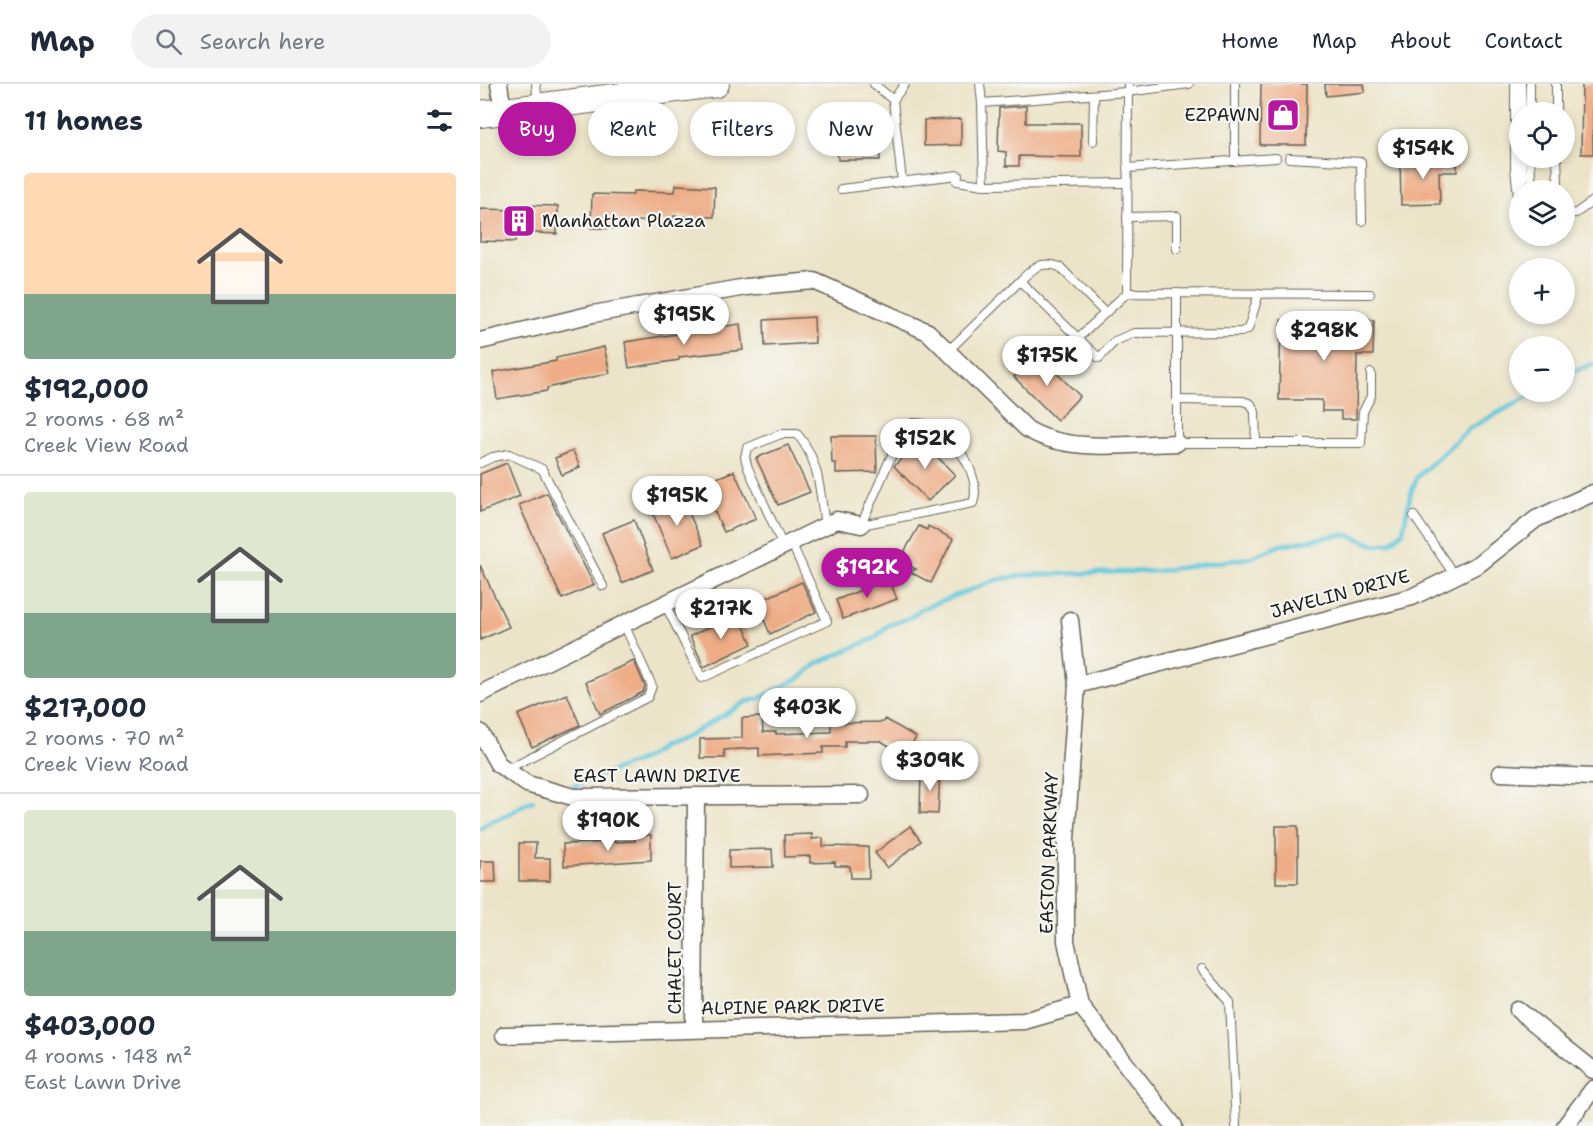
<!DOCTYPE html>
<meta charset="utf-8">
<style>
body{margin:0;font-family:"Shantell Sans",sans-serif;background:#f2f2f3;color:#1f2937;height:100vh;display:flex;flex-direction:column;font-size:22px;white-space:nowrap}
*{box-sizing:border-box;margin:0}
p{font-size:20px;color:#747a83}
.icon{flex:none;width:33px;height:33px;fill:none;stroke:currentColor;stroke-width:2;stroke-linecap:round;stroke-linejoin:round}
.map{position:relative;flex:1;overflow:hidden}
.details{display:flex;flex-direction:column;background:#fff;width:480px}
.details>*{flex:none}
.guide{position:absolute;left:18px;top:18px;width:570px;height:54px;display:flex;gap:12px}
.tools{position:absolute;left:1029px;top:18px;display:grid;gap:12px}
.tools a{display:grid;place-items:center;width:66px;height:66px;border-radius:50%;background:#fff;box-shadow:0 3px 9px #0003;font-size:30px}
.price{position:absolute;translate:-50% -51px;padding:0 14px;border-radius:21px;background:#fff;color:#222;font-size:20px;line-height:39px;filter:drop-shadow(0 2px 3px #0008)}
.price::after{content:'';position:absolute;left:50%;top:36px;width:18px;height:14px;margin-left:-9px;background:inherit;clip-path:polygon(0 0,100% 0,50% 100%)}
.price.selected{background:#b5179e;color:#fff}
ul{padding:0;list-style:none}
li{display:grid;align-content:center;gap:12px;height:318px;padding:0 24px}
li+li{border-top:2px solid #e0e1e3}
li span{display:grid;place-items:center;height:186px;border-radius:6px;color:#555}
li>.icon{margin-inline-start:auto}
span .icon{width:108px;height:108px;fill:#fffc;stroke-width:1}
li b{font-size:26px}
h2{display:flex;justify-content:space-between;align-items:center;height:72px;padding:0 24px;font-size:26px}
.chip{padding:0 21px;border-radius:27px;background:#fff;box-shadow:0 3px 9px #0003;font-size:21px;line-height:54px}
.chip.selected{background:#b5179e;color:#fff}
header{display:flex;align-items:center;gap:36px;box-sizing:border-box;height:84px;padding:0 30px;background:#fff;border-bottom:2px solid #e0e1e3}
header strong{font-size:28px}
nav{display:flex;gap:33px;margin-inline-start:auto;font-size:21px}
.search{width:420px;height:54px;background:#f2f2f3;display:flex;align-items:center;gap:15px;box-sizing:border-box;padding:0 21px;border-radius:33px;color:#747a83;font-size:22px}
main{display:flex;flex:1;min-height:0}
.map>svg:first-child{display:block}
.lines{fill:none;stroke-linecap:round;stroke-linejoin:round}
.stream{stroke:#5ec6db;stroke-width:4.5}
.building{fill:#eead87}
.lane-casing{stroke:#656258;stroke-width:10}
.street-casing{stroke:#656258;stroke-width:19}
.primary-casing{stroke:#656258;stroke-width:28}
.lane{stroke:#fff;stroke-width:8}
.street{stroke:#fff;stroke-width:16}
.primary{stroke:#fff;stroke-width:26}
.labels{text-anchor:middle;stroke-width:4.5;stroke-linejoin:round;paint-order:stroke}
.poi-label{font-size:18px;fill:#1c1c1c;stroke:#f6f6f2;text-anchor:end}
.street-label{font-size:18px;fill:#1c1c1c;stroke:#f6f6f2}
</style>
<header>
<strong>Map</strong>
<div class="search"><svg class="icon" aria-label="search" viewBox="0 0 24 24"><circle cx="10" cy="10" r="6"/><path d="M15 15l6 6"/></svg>Search here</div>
<nav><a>Home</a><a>Map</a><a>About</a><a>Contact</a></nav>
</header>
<main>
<section class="details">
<h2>11 homes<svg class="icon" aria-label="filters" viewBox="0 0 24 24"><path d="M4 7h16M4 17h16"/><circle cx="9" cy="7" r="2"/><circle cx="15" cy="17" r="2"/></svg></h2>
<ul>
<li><span style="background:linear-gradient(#ffd9b3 65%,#7fa58c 0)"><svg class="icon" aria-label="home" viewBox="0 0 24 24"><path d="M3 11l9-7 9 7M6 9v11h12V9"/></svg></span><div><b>$192,000</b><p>2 rooms · 68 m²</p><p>Creek View Road</p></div></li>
<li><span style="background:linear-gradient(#dfe7d0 65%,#7fa58c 0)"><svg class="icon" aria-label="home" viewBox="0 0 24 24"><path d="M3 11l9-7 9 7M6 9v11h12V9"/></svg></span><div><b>$217,000</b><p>2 rooms · 70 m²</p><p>Creek View Road</p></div></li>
<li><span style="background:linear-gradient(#dfe7d0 65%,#7fa58c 0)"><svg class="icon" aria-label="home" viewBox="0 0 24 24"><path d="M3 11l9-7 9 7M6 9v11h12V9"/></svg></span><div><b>$403,000</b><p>4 rooms · 148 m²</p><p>East Lawn Drive</p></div></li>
</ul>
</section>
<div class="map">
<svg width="1113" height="1042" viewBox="0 0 1113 1042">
<rect width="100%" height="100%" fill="#f6f6f2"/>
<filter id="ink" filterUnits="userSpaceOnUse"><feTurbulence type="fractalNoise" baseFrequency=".0167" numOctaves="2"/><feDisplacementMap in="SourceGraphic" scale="12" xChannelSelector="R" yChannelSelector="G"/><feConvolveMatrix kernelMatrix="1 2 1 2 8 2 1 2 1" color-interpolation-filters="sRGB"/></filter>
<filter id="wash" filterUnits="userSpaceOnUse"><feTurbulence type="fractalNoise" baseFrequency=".008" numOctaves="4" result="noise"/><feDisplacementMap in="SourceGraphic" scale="24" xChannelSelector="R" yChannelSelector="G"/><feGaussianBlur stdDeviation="1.35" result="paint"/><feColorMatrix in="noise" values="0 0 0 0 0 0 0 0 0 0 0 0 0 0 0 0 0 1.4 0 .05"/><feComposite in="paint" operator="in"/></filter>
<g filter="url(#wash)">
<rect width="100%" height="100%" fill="#ece4c8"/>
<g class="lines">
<!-- stream -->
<g class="stream">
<path d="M1084 291 1113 280"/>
<path d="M84 706 166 674 181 663 201 656 266 618 278 615 321 593 338 579 395 554 407 542 431 533 441 525 516 496 545 491 677 487 769 474 801 461 859 451H868L895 461 911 459 923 447 930 412 937 393 990 344 1057 308"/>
<path d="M0 745C8 737 17 736 27 731 37 726 42 720 53 717"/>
</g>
</g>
<g id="blocks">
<!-- building -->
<g class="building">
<path d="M781 0H827L826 61H780Z"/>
<path d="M845 0H884L885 8 846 12Z"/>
<path d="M1102 0H1113V70H1101Z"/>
<path d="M546 22V39H601V73L539 72V82H526V68L518 67 519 24Z"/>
<path d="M481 35V61L444 62V36Z"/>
<path d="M363 44 400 46V76H358L357 60H363Z"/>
<path d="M977 74V88H959L960 120 921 121 920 75Z"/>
<path d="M196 101 235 103 234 133 194 132V138L154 137 153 145 111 144 112 110 153 111V107L195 108Z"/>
<path d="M38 121 78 122 77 150 36 148 35 158 0 157V125L37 126Z"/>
<path d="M334 233 335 259 285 262 284 236Z"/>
<path d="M801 236H894L893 271H877L876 335H861V327H842V316H799Z"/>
<path d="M260 240 263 266 199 273V276L149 284 145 258Z"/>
<path d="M124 263 130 289 67 304V307L17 315 13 288 76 277V274Z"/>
<path d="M557 270 600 312 577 336 534 293Z"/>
<path d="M351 352H396L397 388 356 389V379H352Z"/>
<path d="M441 356 475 391 448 417 414 382Z"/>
<path d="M308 361 330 408 298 421 276 374Z"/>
<path d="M93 367 100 383 82 391 75 374Z"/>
<path d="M27 379 40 412 0 428V390Z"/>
<path d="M254 387 276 435 244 448 222 400Z"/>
<path d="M67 409 114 501 82 515 39 421Z"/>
<path d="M202 413 223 461 192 474 171 425Z"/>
<path d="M154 436 173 486 142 499 122 449Z"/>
<path d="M439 442 447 446 448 442 473 455 451 499 430 488 436 485 419 477Z"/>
<path d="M0 481 29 543 0 556Z"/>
<path d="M409 495 417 515 363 535 356 516Z"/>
<path d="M322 498 336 528 290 550 277 518Z"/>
<path d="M258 530 272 560 224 583 210 552Z"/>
<path d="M154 577 165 602 163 608 120 630 106 598Z"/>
<path d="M87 610 100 641 52 663 38 631Z"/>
<path d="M282 633 283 648H296V650L351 648V639L404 638 405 635 436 653 426 672 401 657H365V663H343V669L279 672V664L244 666 245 674H220V655L262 654V634Z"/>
<path d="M441 687 460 688 458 730 440 729Z"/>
<path d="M430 742 441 757 407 784 395 769Z"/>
<rect x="796" y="742" width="22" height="57"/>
<path d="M332 750V755L343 754V762L388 763 389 794H371L370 782H355V778L330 779V772L305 773 304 751Z"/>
<path d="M154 751H171V776L84 782 83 760 155 757Z"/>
<path d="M39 759H56L55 774H70V797H39Z"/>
<path d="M292 765 293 783 249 784V766Z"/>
<path d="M0 777H15L16 798H0Z"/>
</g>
</g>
</g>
<g filter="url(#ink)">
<use href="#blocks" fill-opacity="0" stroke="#656258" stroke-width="1.5"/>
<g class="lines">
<defs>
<g id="lane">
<path d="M56 0 58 20"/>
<path d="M394 0 413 16 422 97"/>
<path d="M500 0 502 19"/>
<path d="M1035 0V85L1040 129"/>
<path d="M1041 0 1042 28"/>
<path d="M1050 0V28"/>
<path d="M1076 0V28"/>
<path d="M413 16 425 0"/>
<path d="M613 57 614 11"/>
<path d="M809 74 881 78 882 137"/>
<path d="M1042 74 1044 106"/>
<path d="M1050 74 1052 106"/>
<path d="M1077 74 1078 100"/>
<path d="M755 77V0"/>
<path d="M647 84 796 74"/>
<path d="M477 97 504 101"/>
<path d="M647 99 504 101 502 19 647 8 709 0"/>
<path d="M361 105 478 91"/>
<path d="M1084 130 1096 129 1113 117"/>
<path d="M647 133 697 132V165"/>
<path d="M540 197C553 184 561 176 580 183L625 229"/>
<path d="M647 209 648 0"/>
<path d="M697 209V359H881L883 328 891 312V289"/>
<path d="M598 254 619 274 635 257 654 249 761 248 768 245 779 209"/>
<path d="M469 266 540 197 598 254 647 209 890 210"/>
<path d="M697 316 763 317 771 320 775 328 776 359"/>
<path d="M433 339C466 337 504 389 493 419L381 441 422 348Z"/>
<path d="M0 379 13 373 29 370 62 385 123 502"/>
<path d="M934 432 975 492"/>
<path d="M303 462 268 384 265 373 267 364 301 350H317C340 376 340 409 345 442"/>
<path d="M185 520 222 594 347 537 311 458"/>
<path d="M27 685 168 613 172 602 144 540"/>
<path d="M722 885 750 918 756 1042"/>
</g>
<g id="street">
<path d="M19 0 23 27"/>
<path d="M0 257 113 230 266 203 334 197 448 248 547 345C588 370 649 360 697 359"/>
<path d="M590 536 597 601 586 755V857L600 921 694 1042"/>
<path d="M597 601 932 513 999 480 1056 435 1113 409"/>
<path d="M0 610 357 436 381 441"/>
<path d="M0 648 18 680 47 700 93 713 381 711"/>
<path d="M1021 689 1113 693"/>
<path d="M1038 926 1113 986"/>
<path d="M214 944 216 713"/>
<path d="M24 951 544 937 600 921"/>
<path d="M1085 1042 1113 1005"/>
</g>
<path id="primary" d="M0 30 236 0"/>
</defs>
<!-- lane casing -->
<use href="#lane" class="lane-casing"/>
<!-- street casing -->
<use href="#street" class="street-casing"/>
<!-- primary casing -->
<use href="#primary" class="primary-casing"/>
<!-- lane -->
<use href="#lane" class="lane"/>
<!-- street -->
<use href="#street" class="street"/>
<!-- primary -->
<use href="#primary" class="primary"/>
</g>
</g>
<!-- icons -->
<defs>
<symbol id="shop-square" viewBox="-11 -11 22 22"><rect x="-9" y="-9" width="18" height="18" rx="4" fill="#b5179e" stroke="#f6f6f2"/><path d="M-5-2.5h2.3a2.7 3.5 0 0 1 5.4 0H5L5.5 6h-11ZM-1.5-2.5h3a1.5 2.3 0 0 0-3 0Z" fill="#fff"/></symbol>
<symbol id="building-square" viewBox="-11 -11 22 22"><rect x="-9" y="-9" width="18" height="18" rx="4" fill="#b5179e" stroke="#f6f6f2"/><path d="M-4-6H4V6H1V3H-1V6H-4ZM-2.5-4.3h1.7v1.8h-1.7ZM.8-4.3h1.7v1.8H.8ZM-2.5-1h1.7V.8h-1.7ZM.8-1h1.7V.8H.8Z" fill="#fff"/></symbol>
</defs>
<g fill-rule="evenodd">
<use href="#shop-square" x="784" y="12" width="38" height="38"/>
<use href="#building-square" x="20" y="118" width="38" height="38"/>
</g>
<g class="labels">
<!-- poi labels -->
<g class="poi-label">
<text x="780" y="37">EZPAWN</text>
<text x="62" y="143" text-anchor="start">Manhattan Plazza</text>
</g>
<!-- street labels -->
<g class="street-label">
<text transform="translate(860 510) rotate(-15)" y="6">JAVELIN DRIVE</text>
<text x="177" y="698">EAST LAWN DRIVE</text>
<text transform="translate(569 769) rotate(-88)" y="6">EASTON PARKWAY</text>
<text transform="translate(195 864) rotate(-90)" y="6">CHALET COURT</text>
<text transform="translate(313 923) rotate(-1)" y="6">ALPINE PARK DRIVE</text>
</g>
</g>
</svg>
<div class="tools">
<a><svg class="icon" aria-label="locate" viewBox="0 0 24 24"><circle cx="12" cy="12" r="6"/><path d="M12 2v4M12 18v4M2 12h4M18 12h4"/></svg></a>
<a><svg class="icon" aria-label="layers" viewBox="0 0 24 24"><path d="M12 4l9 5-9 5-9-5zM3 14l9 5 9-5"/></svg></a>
<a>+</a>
<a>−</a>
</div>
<b class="price" style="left:943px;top:96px">$154K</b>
<b class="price" style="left:204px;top:262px">$195K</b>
<b class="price" style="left:844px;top:278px">$298K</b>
<b class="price" style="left:567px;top:303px">$175K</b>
<b class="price" style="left:445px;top:386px">$152K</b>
<b class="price" style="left:197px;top:443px">$195K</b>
<b class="price selected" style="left:387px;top:515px">$192K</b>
<b class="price" style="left:241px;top:556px">$217K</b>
<b class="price" style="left:327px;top:655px">$403K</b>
<b class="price" style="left:450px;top:708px">$309K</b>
<b class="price" style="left:128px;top:768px">$190K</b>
<div class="guide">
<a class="chip selected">Buy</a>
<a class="chip">Rent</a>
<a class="chip">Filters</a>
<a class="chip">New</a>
</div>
</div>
</main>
